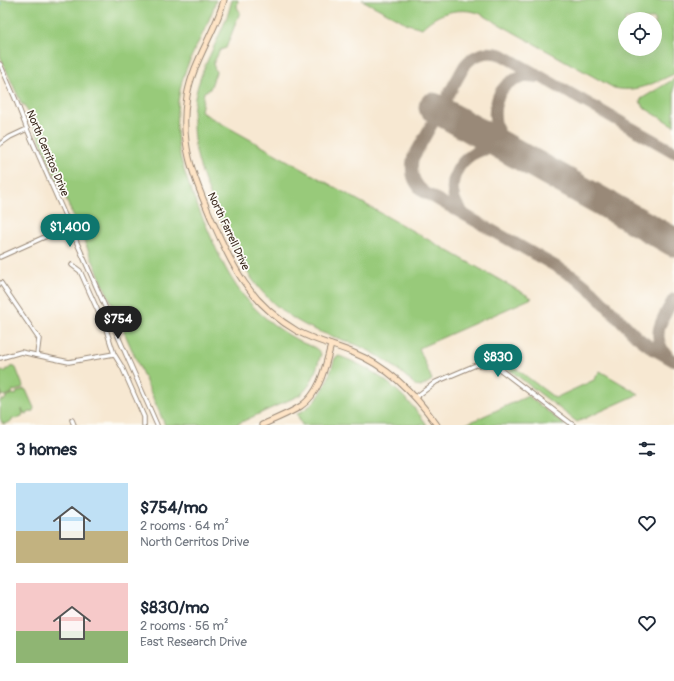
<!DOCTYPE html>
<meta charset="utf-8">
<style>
body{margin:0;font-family:Pangolin,sans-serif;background:#f6f6f7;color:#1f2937;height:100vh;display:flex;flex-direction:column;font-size:15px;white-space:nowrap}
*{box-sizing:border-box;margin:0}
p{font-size:13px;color:#747a83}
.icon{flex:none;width:22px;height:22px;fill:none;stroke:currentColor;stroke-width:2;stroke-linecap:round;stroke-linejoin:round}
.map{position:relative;height:425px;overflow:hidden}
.details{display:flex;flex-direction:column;background:#fff;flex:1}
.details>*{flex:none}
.controls{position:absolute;left:618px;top:12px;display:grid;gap:8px}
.controls a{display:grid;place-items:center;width:44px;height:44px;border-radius:50%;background:#fff;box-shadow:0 4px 16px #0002;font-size:20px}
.price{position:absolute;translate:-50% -34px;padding:0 9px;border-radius:14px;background:#0f766e;color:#fff;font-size:13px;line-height:26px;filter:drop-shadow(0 1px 2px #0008)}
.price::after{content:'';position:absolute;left:50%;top:24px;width:12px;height:9px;margin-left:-6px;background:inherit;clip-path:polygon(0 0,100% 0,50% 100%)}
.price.current{background:#222;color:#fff}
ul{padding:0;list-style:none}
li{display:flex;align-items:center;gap:12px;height:100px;padding:0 16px}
li span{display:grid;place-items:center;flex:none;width:112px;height:80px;border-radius:0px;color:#555}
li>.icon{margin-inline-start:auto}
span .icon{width:48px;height:48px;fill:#fffc;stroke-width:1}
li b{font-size:17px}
h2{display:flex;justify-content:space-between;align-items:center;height:48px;padding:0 16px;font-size:17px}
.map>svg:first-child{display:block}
.green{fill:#98ca7a;stroke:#6a7a4c;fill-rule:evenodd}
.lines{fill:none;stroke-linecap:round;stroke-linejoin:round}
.stream{stroke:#4ab7c5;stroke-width:1.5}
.taxiway{stroke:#998978;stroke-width:12}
.runway{stroke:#998978;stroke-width:29}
.street-casing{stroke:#998978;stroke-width:5.5}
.secondary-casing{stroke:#998978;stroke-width:7}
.street{stroke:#fff;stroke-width:3.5}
.secondary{stroke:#fee4c6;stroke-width:5}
.labels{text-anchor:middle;stroke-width:3.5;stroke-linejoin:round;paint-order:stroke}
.street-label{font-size:11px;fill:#3b2a1e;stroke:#fdfcf7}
</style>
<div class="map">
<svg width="674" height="425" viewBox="0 0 674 425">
<rect width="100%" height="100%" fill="#fdfcf7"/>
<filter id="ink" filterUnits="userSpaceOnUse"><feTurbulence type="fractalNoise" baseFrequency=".025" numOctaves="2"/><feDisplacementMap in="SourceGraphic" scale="8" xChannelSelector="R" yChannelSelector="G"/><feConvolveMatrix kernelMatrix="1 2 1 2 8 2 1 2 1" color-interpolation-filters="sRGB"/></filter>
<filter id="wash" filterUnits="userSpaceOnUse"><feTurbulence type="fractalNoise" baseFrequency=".012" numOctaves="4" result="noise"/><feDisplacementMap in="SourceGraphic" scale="16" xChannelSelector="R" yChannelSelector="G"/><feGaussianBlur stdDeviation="0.9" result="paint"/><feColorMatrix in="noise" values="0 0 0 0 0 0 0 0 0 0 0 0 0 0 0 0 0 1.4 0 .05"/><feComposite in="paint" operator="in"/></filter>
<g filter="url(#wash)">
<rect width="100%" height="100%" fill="#f7e8d2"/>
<!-- green -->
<g class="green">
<path d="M0 0H216C208 29 190 53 182 81 167 140 185 178 208 230 219 256 230 282 250 303 265 320 284 333 303 343 310 346 317 347 321 354 316 369 313 385 300 395L235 425H165L24 104 22 105 0 56Z"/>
<path d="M232 0H238L237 7 240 12 226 48 220 50 213 64 216 72 210 89 204 92 201 112 532 298 419 348 432 380 421 387 416 386C399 369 380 355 357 345 336 337 315 332 296 320 255 295 238 259 220 218 203 179 187 142 195 98 201 63 224 35 232 0Z"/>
<path d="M362 0H674V74C654 83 636 93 614 88L479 13C458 7 438 12 422 28L408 24ZM625 19H655V49H625Z"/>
<path d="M674 79V126L646 109 640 102 641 99Z"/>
<path d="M339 356C376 369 405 393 427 425H302L297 414C322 401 327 383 335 358Z"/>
<path d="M510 364 555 398 594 380 600 371 639 394 577 422 507 368Z"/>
<path d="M13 366 16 368 23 386 22 388 15 391 13 390 12 393 5 396 2 395 1 391 2 395 0 398V372L2 371 5 372 6 370Z"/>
<path d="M24 389 26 390 34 408 33 411 26 414 24 413 22 409 23 414 22 416 15 419 13 418 12 421 4 424 2 423 0 418V400H5L6 397 13 394 16 395 17 392Z"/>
<path d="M528 396 565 425H464Z"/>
</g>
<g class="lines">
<!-- stream -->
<path class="stream" d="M0 4 2 5"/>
<!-- taxiway -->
<g class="taxiway">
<path d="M514 151C480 127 493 69 538 77"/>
<path d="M674 152 502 55C488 50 474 54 465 65L413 158C410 171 413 183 424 192L557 267 577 279 593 292 637 337 653 349 674 361"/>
<path d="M463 213C441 189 457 154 487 149 498 147 507 151 518 154"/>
<path d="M667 355C649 336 663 317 674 299"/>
</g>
<!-- runway -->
<path class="runway" d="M433 107 674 242"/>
</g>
</g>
<g filter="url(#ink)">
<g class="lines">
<defs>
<g id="street">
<path d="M0 64 15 98 27 129 157 425"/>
<path d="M0 144 10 137 27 129"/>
<path d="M0 257 69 226"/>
<path d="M72 265 80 271 106 329 114 354 122 367 137 401 144 417V425"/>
<path d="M1 283 39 339 37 355"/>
<path d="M0 358 21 352 69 362 114 354"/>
<path d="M416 397 436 382 476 365H491L498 368 573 425"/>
<path d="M72 420 74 425"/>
</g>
<g id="secondary">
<path d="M224 0C215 33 193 61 187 96 179 142 193 176 211 218 233 267 249 303 297 331 315 341 335 345 354 353 389 367 416 395 437 425"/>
<path d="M262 425C274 419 289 414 301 406 321 392 325 366 331 345"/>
</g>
</defs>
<!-- street casing -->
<use href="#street" class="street-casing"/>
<!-- secondary casing -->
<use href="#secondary" class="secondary-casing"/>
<!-- street -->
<use href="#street" class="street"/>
<!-- secondary -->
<use href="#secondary" class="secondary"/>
</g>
</g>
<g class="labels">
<!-- street labels -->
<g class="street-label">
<text transform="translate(48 153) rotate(67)" y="4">North Cerritos Drive</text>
<text transform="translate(229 231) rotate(65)" y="4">North Farrell Drive</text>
</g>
</g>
</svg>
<div class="controls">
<a><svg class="icon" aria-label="locate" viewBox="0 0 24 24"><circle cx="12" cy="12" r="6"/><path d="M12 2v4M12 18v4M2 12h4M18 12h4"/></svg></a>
</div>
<b class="price" style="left:70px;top:248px">$1,400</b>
<b class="price current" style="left:118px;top:340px">$754</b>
<b class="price" style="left:498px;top:378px">$830</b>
</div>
<section class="details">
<h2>3 homes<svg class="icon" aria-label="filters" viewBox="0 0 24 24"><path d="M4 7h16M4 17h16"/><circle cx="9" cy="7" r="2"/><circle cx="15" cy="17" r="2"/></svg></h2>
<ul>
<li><span style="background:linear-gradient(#bfe0f5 60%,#c2b280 0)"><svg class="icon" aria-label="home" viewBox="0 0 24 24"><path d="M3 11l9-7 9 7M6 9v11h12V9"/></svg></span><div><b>$754/mo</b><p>2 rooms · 64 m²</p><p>North Cerritos Drive</p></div><svg class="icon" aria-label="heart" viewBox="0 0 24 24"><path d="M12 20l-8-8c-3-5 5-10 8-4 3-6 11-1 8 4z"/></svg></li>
<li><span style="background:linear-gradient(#f6c9c9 60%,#8fb573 0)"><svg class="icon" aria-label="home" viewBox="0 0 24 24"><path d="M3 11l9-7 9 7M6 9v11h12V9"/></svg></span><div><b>$830/mo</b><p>2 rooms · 56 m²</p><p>East Research Drive</p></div><svg class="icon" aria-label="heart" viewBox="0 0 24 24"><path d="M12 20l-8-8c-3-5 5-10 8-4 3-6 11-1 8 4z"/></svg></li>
</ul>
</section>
